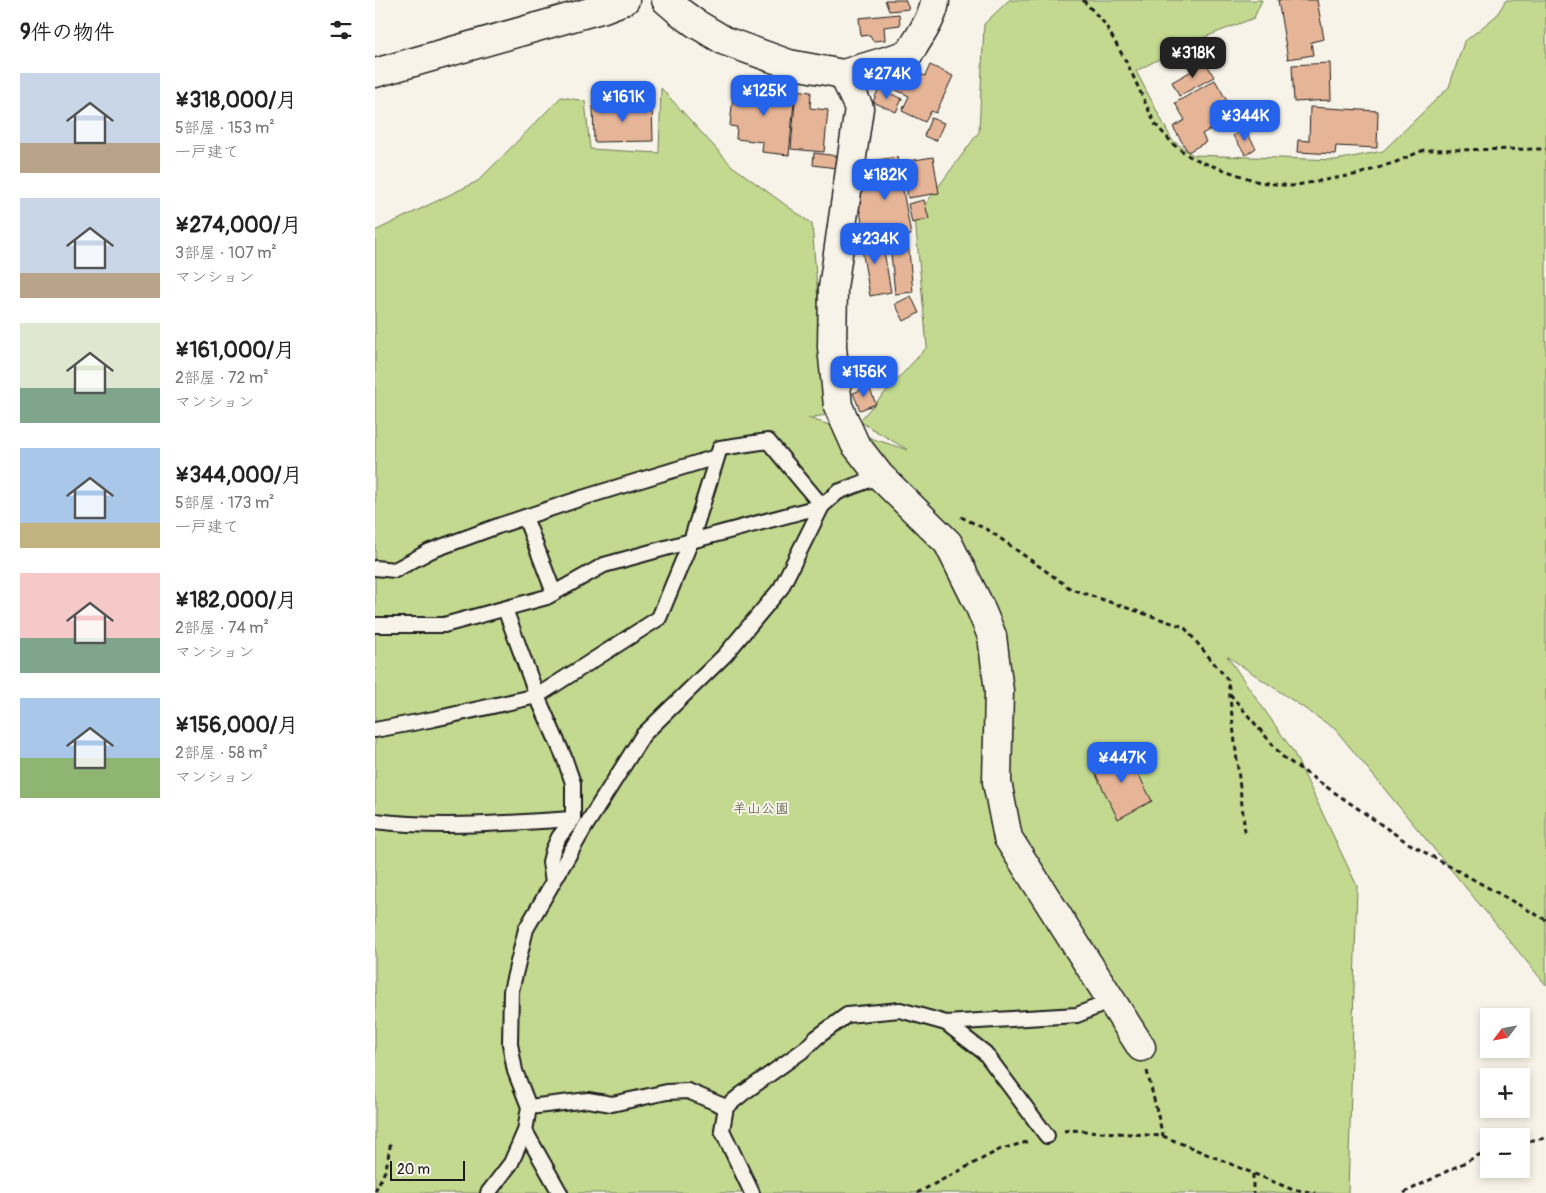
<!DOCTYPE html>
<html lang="ja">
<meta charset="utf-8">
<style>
body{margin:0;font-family:Pangolin,"Klee One",sans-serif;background:#f2f2f2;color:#222;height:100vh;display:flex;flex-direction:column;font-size:19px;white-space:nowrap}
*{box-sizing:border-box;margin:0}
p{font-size:16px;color:#767676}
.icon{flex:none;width:28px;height:28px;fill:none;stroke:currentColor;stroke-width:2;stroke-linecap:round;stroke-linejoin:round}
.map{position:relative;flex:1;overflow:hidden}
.panel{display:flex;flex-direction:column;background:#fff;width:375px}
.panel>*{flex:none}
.needle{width:32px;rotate:238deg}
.buttons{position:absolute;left:1105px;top:1008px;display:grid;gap:10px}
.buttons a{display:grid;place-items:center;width:50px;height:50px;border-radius:0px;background:#fff;box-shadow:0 2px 8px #0003;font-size:25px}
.scale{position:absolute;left:15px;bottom:12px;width:75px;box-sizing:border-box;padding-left:5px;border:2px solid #1c1c1c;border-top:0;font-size:14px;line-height:18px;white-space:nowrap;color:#1c1c1c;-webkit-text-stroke:4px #f7f3e8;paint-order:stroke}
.price{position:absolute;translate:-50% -42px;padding:0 11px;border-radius:10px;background:#2563eb;color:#fff;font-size:16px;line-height:32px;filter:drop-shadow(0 1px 2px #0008)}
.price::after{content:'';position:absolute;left:50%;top:30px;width:15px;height:11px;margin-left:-8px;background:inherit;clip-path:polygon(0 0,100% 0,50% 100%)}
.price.current{background:#222;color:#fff}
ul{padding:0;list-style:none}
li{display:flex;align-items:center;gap:15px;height:125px;padding:0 20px}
li span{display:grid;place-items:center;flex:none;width:140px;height:100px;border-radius:0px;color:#555}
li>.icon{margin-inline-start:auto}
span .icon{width:60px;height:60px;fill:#fffc;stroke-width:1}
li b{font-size:21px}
h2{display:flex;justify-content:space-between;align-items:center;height:60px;padding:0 20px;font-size:21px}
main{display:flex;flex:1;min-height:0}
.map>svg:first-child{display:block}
.green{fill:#c2d98f;stroke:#6f7a56}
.building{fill:#e6b597;stroke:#1c1c1c}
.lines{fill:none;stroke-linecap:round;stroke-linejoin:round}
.service-casing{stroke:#1c1c1c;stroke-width:18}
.minor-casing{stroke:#1c1c1c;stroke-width:31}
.path{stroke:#1c1c1c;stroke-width:3;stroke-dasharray:5 4;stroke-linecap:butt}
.service{stroke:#f7f3e8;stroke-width:14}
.minor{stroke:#f7f3e8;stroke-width:28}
.labels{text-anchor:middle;stroke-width:4;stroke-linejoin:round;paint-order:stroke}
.park-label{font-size:14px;fill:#4e553e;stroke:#f7f3e8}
</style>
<main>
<section class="panel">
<h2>9件の物件<svg class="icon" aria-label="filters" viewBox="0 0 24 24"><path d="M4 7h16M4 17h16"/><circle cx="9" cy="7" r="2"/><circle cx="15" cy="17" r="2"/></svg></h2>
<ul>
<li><span style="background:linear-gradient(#c9d6e8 70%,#b9a48a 0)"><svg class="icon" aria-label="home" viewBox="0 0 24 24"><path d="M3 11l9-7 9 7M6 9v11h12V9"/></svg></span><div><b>¥318,000/月</b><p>5部屋 · 153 m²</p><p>一戸建て</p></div></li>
<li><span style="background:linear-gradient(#c9d6e8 75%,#b9a48a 0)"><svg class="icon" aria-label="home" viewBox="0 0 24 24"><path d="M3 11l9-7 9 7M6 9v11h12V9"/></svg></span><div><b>¥274,000/月</b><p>3部屋 · 107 m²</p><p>マンション</p></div></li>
<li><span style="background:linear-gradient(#dfe7d0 65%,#7fa58c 0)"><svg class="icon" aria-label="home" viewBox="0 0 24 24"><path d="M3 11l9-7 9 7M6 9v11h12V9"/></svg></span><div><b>¥161,000/月</b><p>2部屋 · 72 m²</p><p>マンション</p></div></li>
<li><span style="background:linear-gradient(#a9c7e8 75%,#c2b280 0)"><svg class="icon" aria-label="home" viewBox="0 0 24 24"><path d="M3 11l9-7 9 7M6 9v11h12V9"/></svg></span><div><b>¥344,000/月</b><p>5部屋 · 173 m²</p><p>一戸建て</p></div></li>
<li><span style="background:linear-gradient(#f6c9c9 65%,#7fa58c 0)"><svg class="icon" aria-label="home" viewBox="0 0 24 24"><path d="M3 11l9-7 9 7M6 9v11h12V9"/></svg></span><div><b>¥182,000/月</b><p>2部屋 · 74 m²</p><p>マンション</p></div></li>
<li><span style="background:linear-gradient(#a9c7e8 60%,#8fb573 0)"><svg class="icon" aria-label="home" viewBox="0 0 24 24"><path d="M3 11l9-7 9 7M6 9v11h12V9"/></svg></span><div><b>¥156,000/月</b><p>2部屋 · 58 m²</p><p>マンション</p></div></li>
</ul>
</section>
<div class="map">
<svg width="1171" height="1193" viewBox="0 0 1171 1193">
<rect width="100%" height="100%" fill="#f7f3e8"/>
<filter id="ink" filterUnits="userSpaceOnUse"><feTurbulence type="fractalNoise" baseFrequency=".02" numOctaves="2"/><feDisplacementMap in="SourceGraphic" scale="10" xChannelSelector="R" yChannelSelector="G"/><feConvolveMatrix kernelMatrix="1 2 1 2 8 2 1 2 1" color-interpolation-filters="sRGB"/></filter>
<g filter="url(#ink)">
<!-- green -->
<path class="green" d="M634 0H887L879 18 817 42 761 71 797 140 818 155 961 160 1008 151 1074 87 1089 42 1121 16 1131 0H1171V985L960 729 852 656 918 751 982 886 973 1193H0V231L103 181 186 97 210 101 215 149 284 153 286 88 357 166 437 224 452 415 433 418 533 450 484 421 552 347 540 218 604 132 609 24Z"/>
<!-- building -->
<g class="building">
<path d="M510 0H530L534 9 514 11Z"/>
<path d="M903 0H942L949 39 936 42 938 55 913 59Z"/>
<path d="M524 14 525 25 509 27 510 40 498 41 495 35 486 36 484 18Z"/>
<path d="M522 63 550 76 555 65 578 76 561 113 556 111 550 122 527 111 534 96 511 85Z"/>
<path d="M831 63 839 77 804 96 797 82Z"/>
<path d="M955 63 956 100 919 102 917 65Z"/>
<path d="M840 80 860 115 827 134 831 142 813 152 798 127 810 120 800 103Z"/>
<path d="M359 85 420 91 414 155 387 152 388 142 361 139 362 127 355 126Z"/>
<path d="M504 88 527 99 521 112 498 102Z"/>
<path d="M421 90 436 92 435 108 453 110 449 152 416 149Z"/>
<path d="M277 105 278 141 219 142 218 106Z"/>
<path d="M935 107 1003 111 1002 148 961 146 960 154 922 152 923 140 934 141Z"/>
<path d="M556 118 569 123 561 141 549 136Z"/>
<path d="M869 129 881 148 871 155 858 136Z"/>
<path d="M439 153 471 157 469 169 438 165Z"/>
<path d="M522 157 536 235 511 239 509 225 488 228 480 184 505 179 502 160Z"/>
<path d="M558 157 564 193 533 198 527 162Z"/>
<path d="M549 200 554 219 537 223 533 204Z"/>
<path d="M506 234 516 292 495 296 485 237Z"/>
<path d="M533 241 538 292 520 294 515 243Z"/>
<path d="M536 296 544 313 529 321 520 304Z"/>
<path d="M494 387 501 404 485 410 478 393Z"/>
<path d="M751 750 777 801 743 819 717 767Z"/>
</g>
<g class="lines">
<defs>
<g id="service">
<path d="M393 441 447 506 316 541 345 448Z"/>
<path d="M150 517 179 593"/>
<path d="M0 568 20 570 55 551 123 526 207 498 341 457"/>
<path d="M130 609 162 696 189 757 198 783V819L184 837 178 850 175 862 178 882"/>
<path d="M0 625H69L172 597 229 565 316 541"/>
<path d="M0 730 59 719 162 696 284 618 316 541"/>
<path d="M0 821C66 829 133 823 198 819"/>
<path d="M571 1023 702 1015 736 1001"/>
<path d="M154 1107 213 1100 237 1104 292 1092 313 1091 351 1107"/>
<path d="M150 1131 185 1193"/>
<path d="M113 1193 136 1163 150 1131 154 1107 140 1071 135 1044 136 991 151 929 210 827 268 735 350 655 406 588 447 506 463 492 505 476"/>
<path d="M377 1193 347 1130 351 1107 367 1094 430 1049 441 1038 472 1015 525 1010 571 1023 610 1053 672 1136"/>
</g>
<g id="minor">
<path d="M291 0 305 12 320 23 350 41 414 64 468 74 534 54C542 40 560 16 560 0"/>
<path d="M0 73 229 8 250 0"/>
<path d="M468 74 484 108 458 288 457 347 463 406 480 444 505 476 573 543 604 605 617 636 624 691 622 782 633 838 766 1047"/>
</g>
</defs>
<!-- service casing -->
<use href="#service" class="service-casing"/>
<!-- minor casing -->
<use href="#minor" class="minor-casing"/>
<!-- path -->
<g class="path">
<path d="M708 0 730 24 753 65 780 124 799 145 814 156 832 164 884 182 916 186 984 174 1021 162 1049 150 1171 149"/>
<path d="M586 517 615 531 696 589 809 627 853 680 870 832"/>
<path d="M855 694 908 757 1033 843 1171 920"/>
<path d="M772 1071 788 1136"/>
<path d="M689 1131 695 1130 788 1136 916 1189 941 1193"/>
<path d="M1146 1142 1171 1138"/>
<path d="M878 1174V1193"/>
<path d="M0 1191 11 1169 16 1141"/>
<path d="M542 1193 626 1149 652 1142"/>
<path d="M1029 1193 1114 1150"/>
</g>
<!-- service -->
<use href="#service" class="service"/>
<!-- minor -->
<use href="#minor" class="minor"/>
</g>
</g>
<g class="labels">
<!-- park labels -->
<g class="park-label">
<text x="386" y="813">羊山公園</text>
</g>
</g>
</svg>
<div class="buttons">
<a><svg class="needle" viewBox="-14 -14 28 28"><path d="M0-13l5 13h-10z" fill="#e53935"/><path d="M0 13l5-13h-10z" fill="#767676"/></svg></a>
<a>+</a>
<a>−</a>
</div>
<div class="scale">20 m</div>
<b class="price current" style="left:818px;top:79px">¥318K</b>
<b class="price" style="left:512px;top:100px">¥274K</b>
<b class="price" style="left:389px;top:117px">¥125K</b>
<b class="price" style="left:248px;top:123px">¥161K</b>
<b class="price" style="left:870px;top:142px">¥344K</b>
<b class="price" style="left:510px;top:201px">¥182K</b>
<b class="price" style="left:500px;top:265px">¥234K</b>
<b class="price" style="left:489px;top:398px">¥156K</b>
<b class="price" style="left:747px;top:784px">¥447K</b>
</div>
</main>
